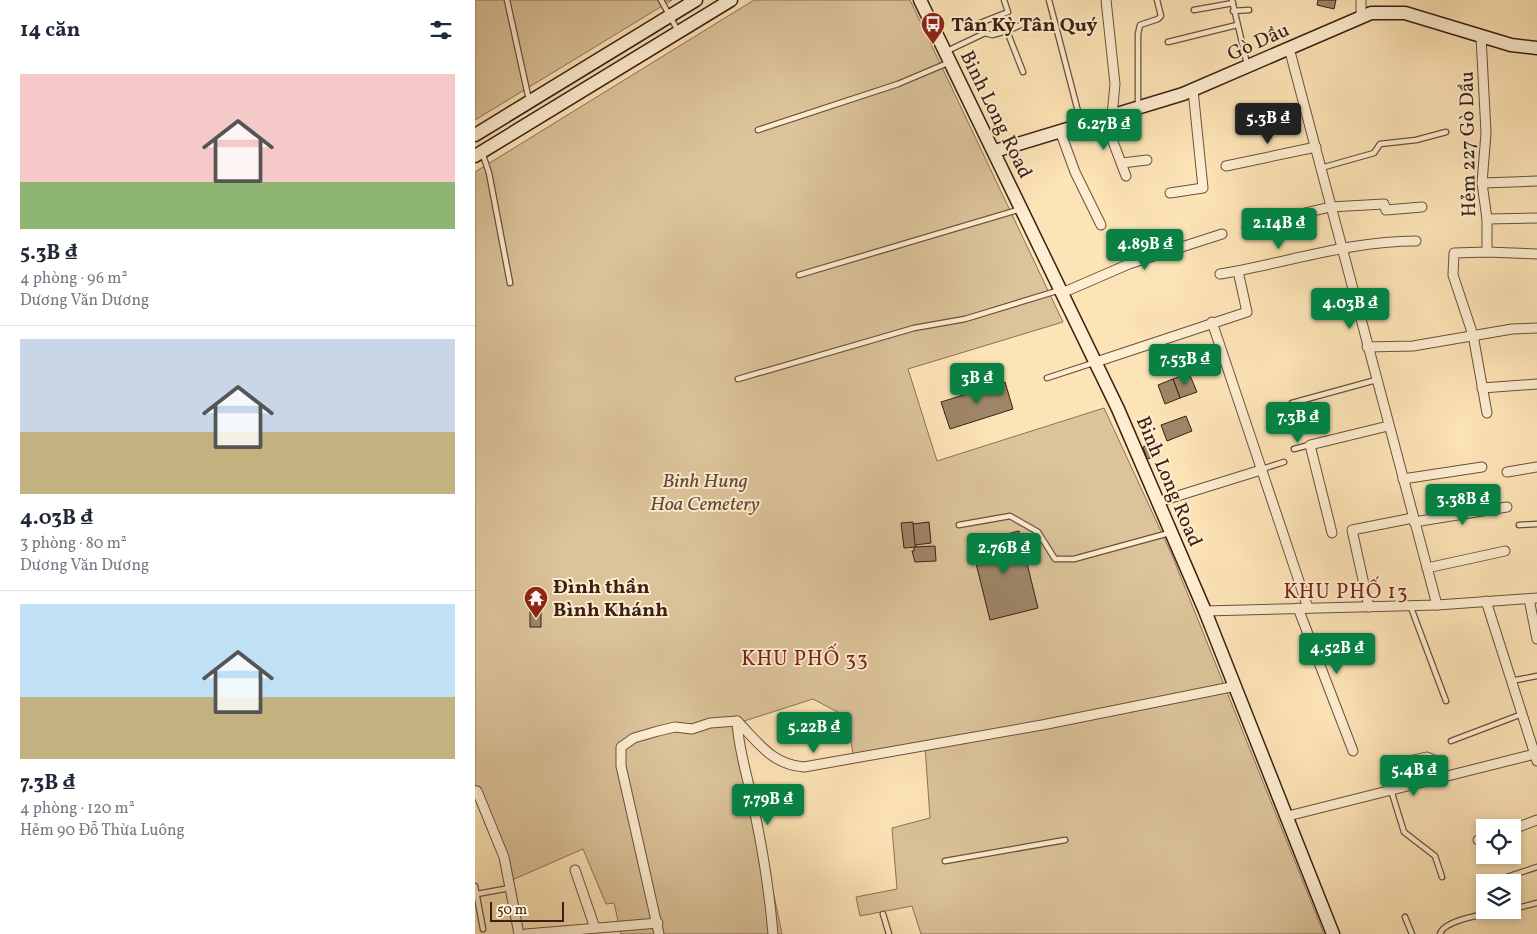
<!DOCTYPE html>
<html lang="vi">
<meta charset="utf-8">
<style>
body{margin:0;font-family:Vollkorn,serif;background:#f6f6f7;color:#1f2937;height:100vh;display:flex;flex-direction:column;font-size:19px;white-space:nowrap}
*{box-sizing:border-box;margin:0}
p{font-size:16px;color:#747a83}
.icon{flex:none;width:28px;height:28px;fill:none;stroke:currentColor;stroke-width:2;stroke-linecap:round;stroke-linejoin:round}
.map{position:relative;flex:1;overflow:hidden}
.sheet{display:flex;flex-direction:column;background:#fff;width:475px}
.sheet>*{flex:none}
.fabs{position:absolute;left:1001px;top:819px;display:grid;gap:10px}
.fabs a{display:grid;place-items:center;width:45px;height:45px;border-radius:0px;background:#fff;box-shadow:0 2px 8px #0003;font-size:25px}
.scale{position:absolute;left:15px;bottom:12px;width:74px;box-sizing:border-box;padding-left:5px;border:2px solid #392014;border-top:0;font-size:14px;line-height:18px;white-space:nowrap;color:#392014;-webkit-text-stroke:4px #feedd0;paint-order:stroke}
.price{position:absolute;translate:-50% -42px;padding:0 11px;border-radius:5px;background:#0b8043;color:#fff;font-size:16px;line-height:32px;filter:drop-shadow(0 1px 2px #0008)}
.price::after{content:'';position:absolute;left:50%;top:30px;width:15px;height:11px;margin-left:-8px;background:inherit;clip-path:polygon(0 0,100% 0,50% 100%)}
.price.active{background:#222;color:#fff}
ul{padding:0;list-style:none}
li{display:grid;align-content:center;gap:10px;height:265px;padding:0 20px}
li+li{border-top:1px solid #e0e1e3}
li span{display:grid;place-items:center;height:155px;border-radius:0px;color:#555}
li>.icon{margin-inline-start:auto}
span .icon{width:90px;height:90px;fill:#fffc;stroke-width:1}
li b{font-size:21px}
h2{display:flex;justify-content:space-between;align-items:center;height:60px;padding:0 20px;font-size:21px}
main{display:flex;flex:1;min-height:0}
.map>svg:first-child{display:block}
.green{fill:#dcc39a;stroke:#8a7257}
.building{fill:#9f8668;stroke:#392014}
.lines{fill:none;stroke-linecap:round;stroke-linejoin:round}
.lane-casing{stroke:#6a513c;stroke-width:7}
.street-casing{stroke:#6a513c;stroke-width:11}
.secondary-casing{stroke:#392014;stroke-width:15}
.lane{stroke:#feedd0;stroke-width:4.5}
.street{stroke:#feedd0;stroke-width:9}
.secondary{stroke:#feedd0;stroke-width:12}
.labels{text-anchor:middle;stroke-width:4;stroke-linejoin:round;paint-order:stroke}
.poi-label{font-size:20px;font-weight:bold;fill:#392014;stroke:#feedd0;text-anchor:start}
.street-label{font-size:20px;fill:#392014;stroke:#feedd0}
.park-label{font-size:20px;font-style:italic;fill:#624936;stroke:#feedd0}
.neighbourhood-label{font-size:21px;letter-spacing:1px;fill:#7a1f14;stroke:#feedd0}
</style>
<main>
<section class="sheet">
<h2>14 căn<svg class="icon" aria-label="filters" viewBox="0 0 24 24"><path d="M4 7h16M4 17h16"/><circle cx="9" cy="7" r="2"/><circle cx="15" cy="17" r="2"/></svg></h2>
<ul>
<li><span style="background:linear-gradient(#f6c9c9 70%,#8fb573 0)"><svg class="icon" aria-label="home" viewBox="0 0 24 24"><path d="M3 11l9-7 9 7M6 9v11h12V9"/></svg></span><div><b>5.3B ₫</b><p>4 phòng · 96 m²</p><p>Dương Văn Dương</p></div></li>
<li><span style="background:linear-gradient(#c9d6e8 60%,#c2b280 0)"><svg class="icon" aria-label="home" viewBox="0 0 24 24"><path d="M3 11l9-7 9 7M6 9v11h12V9"/></svg></span><div><b>4.03B ₫</b><p>3 phòng · 80 m²</p><p>Dương Văn Dương</p></div></li>
<li><span style="background:linear-gradient(#bfe0f5 60%,#c2b280 0)"><svg class="icon" aria-label="home" viewBox="0 0 24 24"><path d="M3 11l9-7 9 7M6 9v11h12V9"/></svg></span><div><b>7.3B ₫</b><p>4 phòng · 120 m²</p><p>Hẻm 90 Đỗ Thừa Luông</p></div></li>
</ul>
</section>
<div class="map">
<svg width="1062" height="934" viewBox="0 0 1062 934">
<rect width="100%" height="100%" fill="#fde4b6"/>
<filter id="stains"><feTurbulence type="fractalNoise" baseFrequency=".004" numOctaves="4"/><feColorMatrix values="0 0 0 0 .2 0 0 0 0 .09 0 0 0 0 .02 0 0 0 .5 -.17"/></filter>
<radialGradient id="worn" r=".72"><stop offset=".6" stop-color="#630" stop-opacity="0"/><stop offset="1" stop-color="#630" stop-opacity=".3"/></radialGradient>
<!-- green -->
<g class="green">
<path d="M0 0H197L0 120Z"/>
<path d="M279 0H435L588 322 433 369 462 461 629 408 697 555 849 934H446L437 906 385 916 381 897 422 889 417 828 455 818 450 746 378 754 372 717 338 699 263 723 307 934H146L139 903 131 904 108 849 37 880 0 784V172Z"/>
</g>
<!-- building -->
<g class="building">
<path d="M843 0H861L859 9 842 5Z"/>
<path d="M714 373 722 392 705 398 698 379Z"/>
<path d="M698 379 705 398 690 404 683 385Z"/>
<path d="M530 382 538 409 475 429 466 402Z"/>
<path d="M711 416 717 431 692 441 686 425Z"/>
<path d="M680 442 685 455 672 459 668 447Z"/>
<path d="M438 522 441 547 429 548 426 523Z"/>
<path d="M454 522 456 543 440 545 438 524Z"/>
<path d="M544 531 563 608 515 620 496 543Z"/>
<path d="M460 546 461 561 440 562 437 551H439V547Z"/>
<rect x="55" y="611" width="11" height="16"/>
</g>
<g class="lines">
<defs>
<g id="lane">
<path d="M32 0 54 100"/>
<path d="M186 0 203 31"/>
<path d="M574 0 606 123"/>
<path d="M757 0 772 64"/>
<path d="M719 10 758 3"/>
<path d="M758 11 774 10"/>
<path d="M532 31 548 24"/>
<path d="M510 33 505 23 533 12 529 0"/>
<path d="M693 42 762 25"/>
<path d="M472 51 510 33 517 35 532 31 548 72"/>
<path d="M663 106V34L665 25 683 19 686 16 682 0"/>
<path d="M283 130 423 84 475 62"/>
<path d="M7 152 14 173 35 283"/>
<path d="M846 168 899 153 905 144 941 140 971 132"/>
<path d="M324 275 546 209"/>
<path d="M572 378 618 363"/>
<path d="M263 379 439 328 490 319 585 290"/>
<path d="M817 403 901 380"/>
<path d="M819 449 834 445"/>
<path d="M787 469 809 462"/>
<path d="M484 525 535 516 563 532 580 559H599L694 533"/>
<path d="M1044 525 1062 524"/>
<path d="M935 605 971 701"/>
<path d="M1036 681 1062 676"/>
<path d="M976 741 1047 714"/>
<path d="M916 790 929 832 960 856 967 877"/>
<path d="M470 861 590 840"/>
<path d="M1017 882 1062 867"/>
<path d="M0 886 8 929"/>
<path d="M2 894 35 888"/>
<path d="M1038 909 1062 903"/>
<path d="M408 914 414 934"/>
<path d="M930 917 937 934"/>
<path d="M965 934C969 919 1016 913 1031 910"/>
</g>
<g id="street">
<path d="M631 0 640 84 637 115"/>
<path d="M886 16V0"/>
<path d="M1006 36 1011 133 1007 183 1012 219V252"/>
<path d="M814 48 962 605"/>
<path d="M629 118 651 176"/>
<path d="M585 131 600 172 626 225"/>
<path d="M647 163 672 160"/>
<path d="M751 166 841 147"/>
<path d="M1007 183 1062 181"/>
<path d="M695 193 728 188 718 90"/>
<path d="M1012 219 1062 218"/>
<path d="M772 227 855 207 909 204 911 210 947 207"/>
<path d="M745 274C811 263 874 241 941 241"/>
<path d="M587 293 654 264 747 234"/>
<path d="M737 322 833 608"/>
<path d="M892 347 938 346 1037 329 1062 328"/>
<path d="M621 362 772 312 763 271"/>
<path d="M1007 388 1062 384"/>
<path d="M1012 413 998 335 978 275 979 253 1012 252 1062 254"/>
<path d="M1032 472 1062 467"/>
<path d="M928 479 1007 467"/>
<path d="M683 502 786 470"/>
<path d="M939 522 1032 507"/>
<path d="M857 533 835 445 913 426"/>
<path d="M952 568 1030 551"/>
<path d="M1054 599 1062 639"/>
<path d="M1011 601 1062 761"/>
<path d="M894 607 877 530 938 518"/>
<path d="M823 608 878 751"/>
<path d="M730 611 962 605 1062 598"/>
<path d="M262 721C263 744 269 764 274 786 285 834 294 885 298 934"/>
<path d="M916 765 952 757 957 759 966 778"/>
<path d="M0 791H2L29 857 44 934"/>
<path d="M813 816 1060 754"/>
<path d="M1038 829 1062 820"/>
<path d="M1003 840 1010 838"/>
<path d="M100 870 120 928"/>
<path d="M51 934 183 923"/>
<path d="M184 934 146 766V747L159 738 183 731 200 727 217 729 235 723 262 721C283 742 297 765 329 767L567 725 761 686"/>
</g>
<g id="secondary">
<path d="M445 0 643 409 730 611 858 934"/>
<path d="M0 135 221 0"/>
<path d="M520 151 708 94 896 13H930L1036 45 1062 48"/>
<path d="M0 156 256 0"/>
</g>
</defs>
<!-- lane casing -->
<use href="#lane" class="lane-casing"/>
<!-- street casing -->
<use href="#street" class="street-casing"/>
<!-- secondary casing -->
<use href="#secondary" class="secondary-casing"/>
<!-- lane -->
<use href="#lane" class="lane"/>
<!-- street -->
<use href="#street" class="street"/>
<!-- secondary -->
<use href="#secondary" class="secondary"/>
</g>
<!-- icons -->
<defs>
<symbol id="bus-pin" viewBox="-11 -11 22 30"><path d="M0 17L-7.5 6A9.5 9.5 0 1 1 7.5 6Z" fill="#8f2418" stroke="#feedd0"/><path d="M-5-6H5V4H4V6H2V4H-2V6H-4V4H-5ZM-3.5-4V0h7V-4ZM-3.5 1.2v1.5H-2V1.2ZM2 1.2v1.5H3.5V1.2Z" fill="#fff"/></symbol>
<symbol id="temple-pin" viewBox="-11 -11 22 30"><path d="M0 17L-7.5 6A9.5 9.5 0 1 1 7.5 6Z" fill="#8f2418" stroke="#feedd0"/><path d="M0-6L5-2H3V0L6.5 2.5H4V6H1.5V3h-3V6H-4V2.5H-6.5L-3 0V-2H-5Z" fill="#fff"/></symbol>
</defs>
<g fill-rule="evenodd">
<use href="#bus-pin" x="444" y="10" width="28" height="38"/>
<use href="#temple-pin" x="47" y="584" width="28" height="38"/>
</g>
<g class="labels">
<!-- poi labels -->
<g class="poi-label">
<text x="476" y="31">Tân Kỳ Tân Quý</text>
<text x="78" y="593">Đình thần<tspan x="78" dy="23">Bình Khánh</tspan></text>
</g>
<!-- street labels -->
<g class="street-label">
<text transform="translate(783 41) rotate(-24)" y="7">Gò Dầu</text>
<text transform="translate(522 114) rotate(64)" y="7">Binh Long Road</text>
<text transform="translate(992 144) rotate(-91)" y="7">Hẻm 227 Gò Dầu</text>
<text transform="translate(695 481) rotate(67)" y="7">Binh Long Road</text>
</g>
<!-- park labels -->
<g class="park-label">
<text x="230" y="487">Binh Hung<tspan x="230" dy="23">Hoa Cemetery</tspan></text>
</g>
<!-- neighbourhood labels -->
<g class="neighbourhood-label">
<text x="871" y="598">KHU PHỐ 13</text>
<text x="330" y="665">KHU PHỐ 33</text>
</g>
</g>
<rect width="100%" height="100%" filter="url(#stains)"/>
<rect width="100%" height="100%" fill="url(#worn)"/>
</svg>
<div class="fabs">
<a><svg class="icon" aria-label="locate" viewBox="0 0 24 24"><circle cx="12" cy="12" r="6"/><path d="M12 2v4M12 18v4M2 12h4M18 12h4"/></svg></a>
<a><svg class="icon" aria-label="layers" viewBox="0 0 24 24"><path d="M12 4l9 5-9 5-9-5zM3 14l9 5 9-5"/></svg></a>
</div>
<div class="scale">50 m</div>
<b class="price active" style="left:793px;top:145px">5.3B ₫</b>
<b class="price" style="left:629px;top:151px">6.27B ₫</b>
<b class="price" style="left:804px;top:250px">2.14B ₫</b>
<b class="price" style="left:670px;top:271px">4.89B ₫</b>
<b class="price" style="left:875px;top:330px">4.03B ₫</b>
<b class="price" style="left:710px;top:386px">7.53B ₫</b>
<b class="price" style="left:502px;top:405px">3B ₫</b>
<b class="price" style="left:823px;top:444px">7.3B ₫</b>
<b class="price" style="left:988px;top:526px">3.38B ₫</b>
<b class="price" style="left:529px;top:575px">2.76B ₫</b>
<b class="price" style="left:862px;top:675px">4.52B ₫</b>
<b class="price" style="left:339px;top:754px">5.22B ₫</b>
<b class="price" style="left:939px;top:797px">5.4B ₫</b>
<b class="price" style="left:293px;top:826px">7.79B ₫</b>
</div>
</main>
